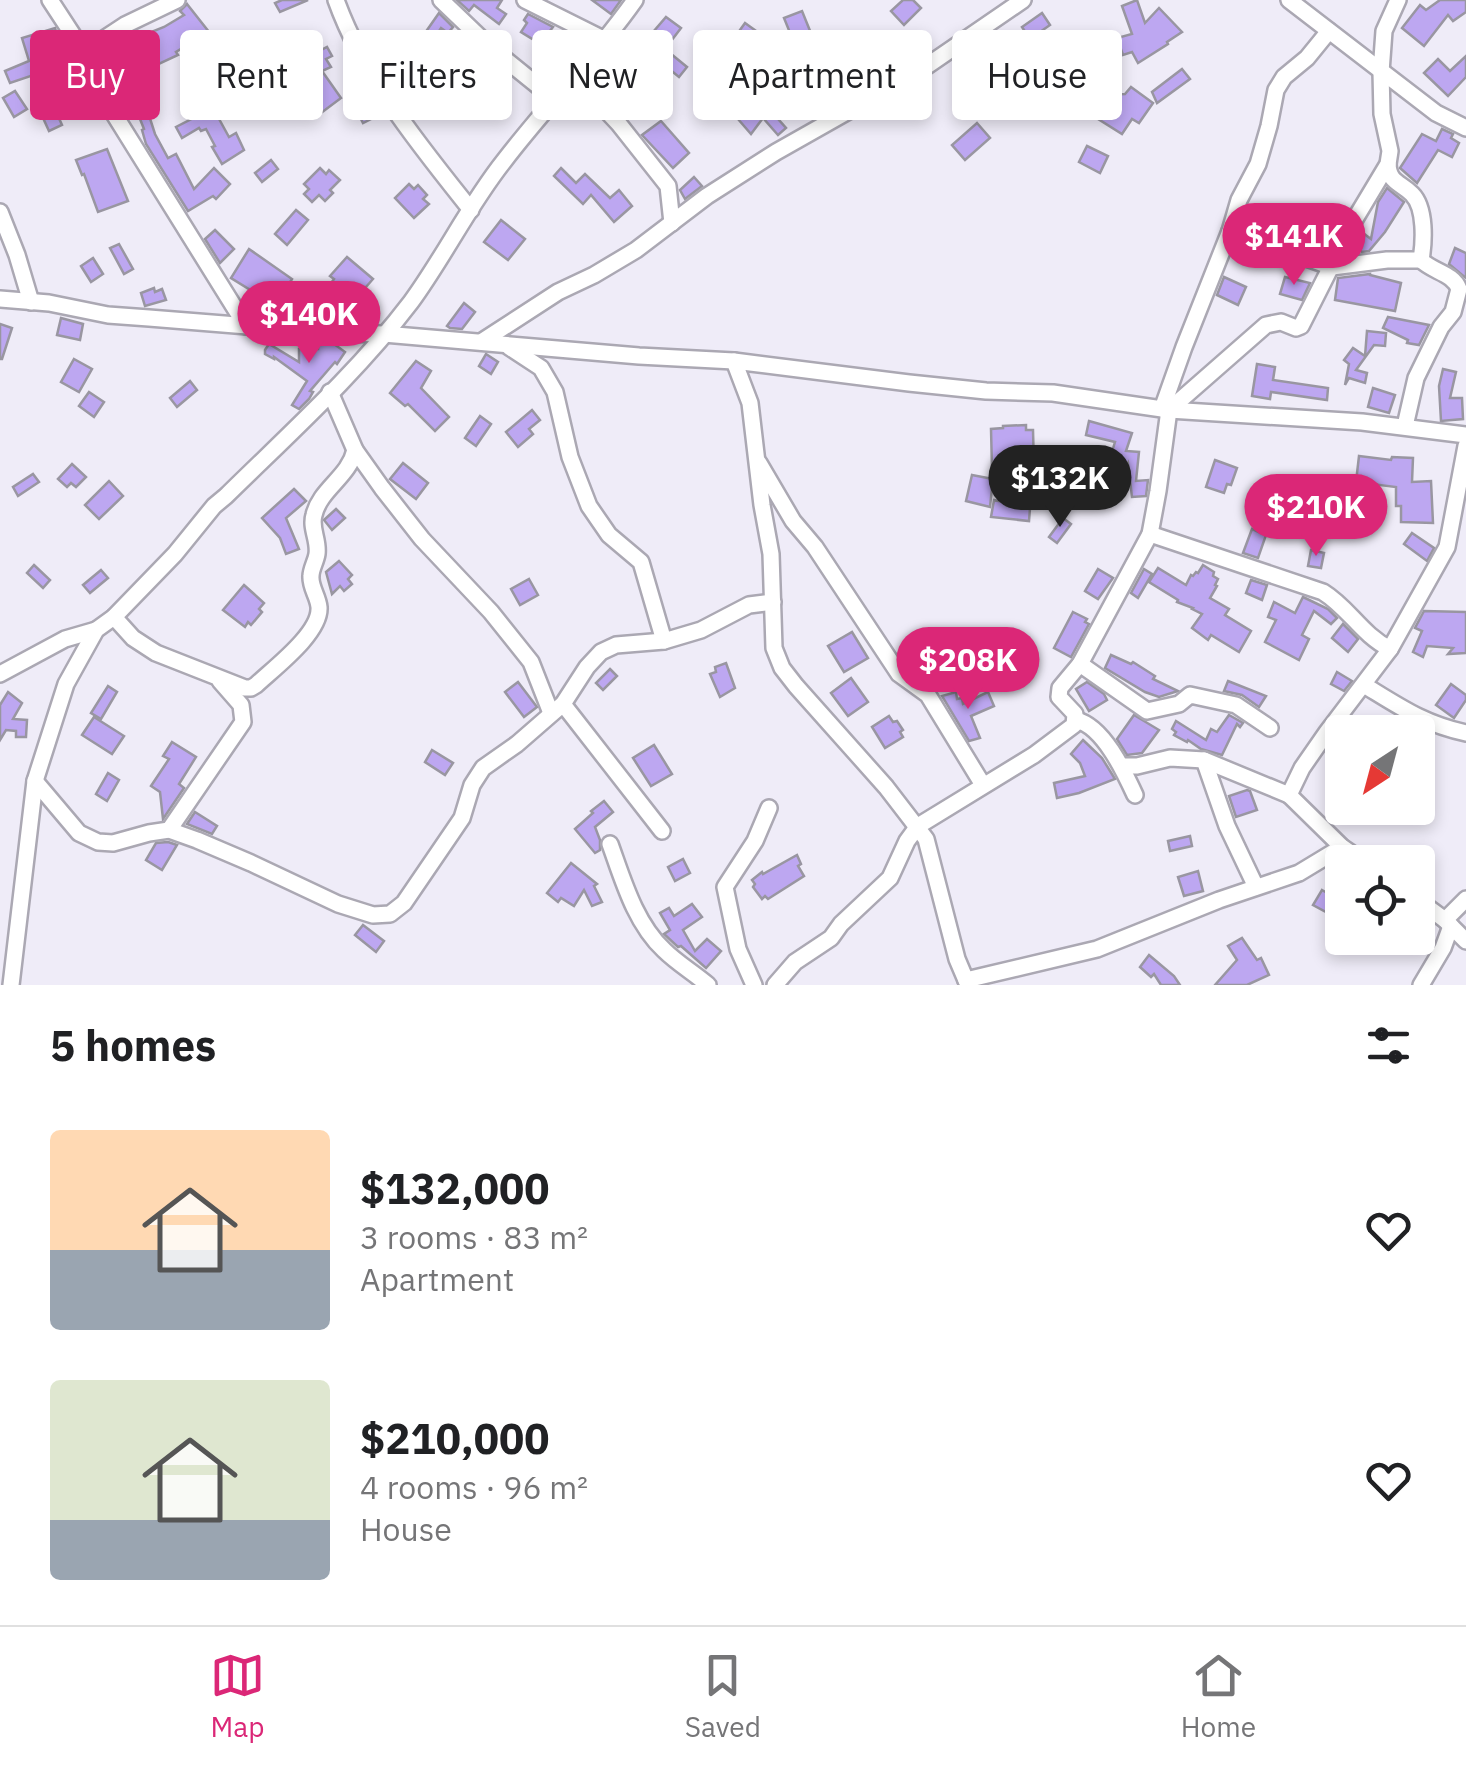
<!DOCTYPE html>
<meta charset="utf-8">
<style>
body{margin:0;font-family:"IBM Plex Sans",sans-serif;background:#f6f6f6;color:#202124;height:100vh;display:flex;flex-direction:column;font-size:38px;white-space:nowrap}
*{box-sizing:border-box;margin:0}
p{font-size:32px;color:#757577}
.icon{flex:none;width:55px;height:55px;fill:none;stroke:currentColor;stroke-width:2;stroke-linecap:round;stroke-linejoin:round}
.map{position:relative;height:985px;overflow:hidden}
.panel{display:flex;flex-direction:column;background:#fff;flex:1}
.panel>*{flex:none}
.banner{position:absolute;left:30px;top:30px;width:1408px;height:90px;display:flex;gap:20px}
.needle{width:65px;rotate:216deg}
.buttons{position:absolute;left:1325px;top:715px;display:grid;gap:20px}
.buttons a{display:grid;place-items:center;width:110px;height:110px;border-radius:10px;background:#fff;box-shadow:0 5px 15px #0003;font-size:50px}
.price{position:absolute;translate:-50% -85px;padding:0 22px;border-radius:35px;background:#db2777;color:#fff;font-size:32px;line-height:65px;filter:drop-shadow(0 2px 5px #0008)}
.price::after{content:'';position:absolute;left:50%;top:60px;width:30px;height:22px;margin-left:-15px;background:inherit;clip-path:polygon(0 0,100% 0,50% 100%)}
.price.selected{background:#222;color:#fff}
ul{padding:0;list-style:none}
li{display:flex;align-items:center;gap:30px;height:250px;padding:0 50px}
li span{display:grid;place-items:center;flex:none;width:280px;height:200px;border-radius:10px;color:#555}
li>.icon{margin-inline-start:auto}
span .icon{width:120px;height:120px;fill:#fffc;stroke-width:1}
li b{font-size:42px}
h2{display:flex;justify-content:space-between;align-items:center;height:120px;padding:0 50px;font-size:42px}
.pill{padding:0 35px;border-radius:10px;background:#fff;box-shadow:0 5px 15px #0003;font-size:35px;line-height:90px}
.pill.selected{background:#db2777;color:#fff}
.menu{display:flex;justify-content:space-around;align-items:center;height:140px;border-top:2px solid #e0e0e0;background:#fff;font-size:28px;color:#757577}
.menu a{display:grid;justify-items:center;gap:5px}
.menu .selected{color:#db2777}
.map>svg:first-child{display:block}
.building{fill:#bda7f1;stroke:#9996a1;stroke-width:2.5}
.lines{fill:none;stroke-linecap:round;stroke-linejoin:round}
.minor-casing{stroke:#aba8b3;stroke-width:20}
.minor{stroke:#fff;stroke-width:15}
</style>
<div class="map">
<svg width="1466" height="985" viewBox="0 0 1466 985">
<rect width="100%" height="100%" fill="#efecf8"/>
<!-- building -->
<g class="building">
<path d="M282 0H308L280 12 275 3Z"/>
<path d="M457 0H502L497 8 506 14 499 24 474 5 469 11Z"/>
<path d="M592 0H621L611 14Z"/>
<path d="M903 0H913L921 8 904 25 891 11Z"/>
<path d="M1137 0 1145 23 1159 8 1182 32 1167 42 1168 44 1138 63 1132 52 1123 55 1117 38 1132 34 1122 6Z"/>
<path d="M1440 0H1466V12L1453 21 1448 15 1424 46 1402 28 1420 5 1426 10Z"/>
<path d="M187 4 209 32 176 52 178 55 146 70 134 51 138 49 134 39 164 27 184 15 180 11Z"/>
<path d="M802 11 819 53 801 60 784 18Z"/>
<path d="M439 13 453 27 448 33 441 28 434 39 425 33Z"/>
<path d="M1042 13 1050 25 1030 39 1022 27Z"/>
<path d="M528 14 553 27 546 36 540 32 534 40 521 32 527 23 524 20Z"/>
<path d="M666 17 681 28 665 49 687 67 679 77 641 46Z"/>
<path d="M745 23 759 33 755 39 759 42 758 44 786 78 770 91 753 69 759 65 730 44Z"/>
<path d="M55 28 64 57 72 55 74 58 85 80 88 93 66 99 57 67 10 83 5 71 29 61 22 38Z"/>
<path d="M296 32 304 47 315 40 321 50 327 47 332 56 326 59 331 67 322 71 341 98 321 113 310 97 319 91 302 61 271 78 265 68 268 66 255 46 276 33 280 40Z"/>
<path d="M418 49 440 59 434 75 448 83 442 95 429 89 430 87 406 76Z"/>
<path d="M1466 56V77L1448 96 1424 73 1438 59 1450 71Z"/>
<path d="M230 60 240 78 236 81 238 84 234 86 251 105 241 114 221 92 210 76Z"/>
<path d="M1182 69 1190 79 1157 103 1152 92Z"/>
<path d="M1131 87 1153 103 1139 123 1132 119 1122 134 1095 117 1101 107V95L1125 94Z"/>
<path d="M911 89 916 100 883 117 878 107Z"/>
<path d="M15 91 27 109 14 117 3 98Z"/>
<path d="M756 94 786 128 778 135 763 118 751 134 731 111 744 100 747 103Z"/>
<path d="M371 95 381 114 363 123 353 103Z"/>
<path d="M144 100 155 134 168 158 176 154 194 189 214 168 230 184 216 199 213 196 188 211 146 144 142 130 144 129 134 104Z"/>
<path d="M52 103 62 125 49 131 39 109Z"/>
<path d="M213 108 229 137 236 133 244 150 222 164 212 147 215 146 206 129 201 131 199 128 182 138 176 127Z"/>
<path d="M661 121 689 153 673 168 642 135Z"/>
<path d="M977 123 990 138 965 160 952 145Z"/>
<path d="M1442 129 1453 134 1451 138 1459 143 1452 157 1438 150 1417 183 1400 168 1422 134 1436 141Z"/>
<path d="M1087 146 1108 156 1100 173 1079 162Z"/>
<path d="M107 149 128 201 98 212 84 174 82 175 76 160Z"/>
<path d="M271 160 278 169 262 182 255 173Z"/>
<path d="M320 168 326 174 329 170 340 180 330 190 333 193 325 201 319 195 312 202 304 194 309 189 304 184Z"/>
<path d="M561 168 576 183 585 174 610 198 619 190 632 206 614 222 591 195 583 204 554 176Z"/>
<path d="M694 177 702 186 685 199 680 190Z"/>
<path d="M409 184 414 189 418 185 427 195 423 199 429 204 414 218 395 198Z"/>
<path d="M1387 188 1404 202 1385 232 1369 251 1362 252 1354 246 1363 233 1371 239 1378 202Z"/>
<path d="M296 210 308 220 287 245 275 234Z"/>
<path d="M501 220 525 239 508 260 484 242Z"/>
<path d="M1323 221 1332 226 1325 253 1308 247Z"/>
<path d="M215 230 234 249 220 263 205 239Z"/>
<path d="M119 244 133 269 124 274 110 248Z"/>
<path d="M1455 248 1466 253V278L1449 264Z"/>
<path d="M249 249 292 279 287 287 308 305 297 319 231 278Z"/>
<path d="M347 257 373 279 351 304 329 286 334 279 330 276Z"/>
<path d="M93 258 103 274 91 282 81 266Z"/>
<path d="M1370 274V275L1401 283 1395 311 1335 300 1338 278Z"/>
<path d="M1224 277 1246 287 1238 305 1217 295Z"/>
<path d="M1285 277 1310 283 1302 300 1280 294Z"/>
<path d="M154 288 155 292 162 289 166 300 145 306 141 293Z"/>
<path d="M464 303 475 312 462 329 450 328 447 326Z"/>
<path d="M1388 317 1429 325 1419 345 1407 343 1408 340 1383 328Z"/>
<path d="M61 318 83 324 80 340 57 335Z"/>
<path d="M0 324 12 328 2 359H0Z"/>
<path d="M1367 331 1386 333 1385 346 1374 345 1356 370 1367 373 1365 383 1349 378 1345 385 1349 364 1344 360 1353 348 1365 356Z"/>
<path d="M318 343 334 344 345 352 337 364 335 362 310 391 313 392 309 399 299 409 292 405 307 381 274 357V359L265 354V350L269 344 299 362V349H318Z"/>
<path d="M486 354 498 362 491 374 479 366Z"/>
<path d="M74 359 92 369 79 392 61 382Z"/>
<path d="M416 361 431 371 421 388 449 417 435 431 408 404 405 406 390 393Z"/>
<path d="M1257 364 1275 367 1273 380 1328 388 1327 400 1271 392 1270 399 1252 396Z"/>
<path d="M1443 369 1456 372 1450 398H1462L1463 419 1441 421 1439 386Z"/>
<path d="M190 381 197 390 177 407 170 398Z"/>
<path d="M1373 388 1395 395 1389 413 1368 407Z"/>
<path d="M89 392 104 402 94 417 79 406Z"/>
<path d="M532 410 540 420 529 429 533 434 518 447 506 432Z"/>
<path d="M480 416 491 424 476 446 465 438Z"/>
<path d="M1089 421 1132 433 1126 451 1139 452 1136 481 1148 480 1146 496 1132 497 1128 463 1112 490 1091 478 1099 463 1107 468 1115 442 1086 435Z"/>
<path d="M1026 425V430H1033L1034 468 992 469 991 429 1003 428V426Z"/>
<path d="M1359 456 1391 460 1392 457 1413 458 1412 482 1431 481 1433 523 1401 522V506H1396V487L1356 482Z"/>
<path d="M1215 460 1237 468 1231 485 1227 484 1224 493 1206 487Z"/>
<path d="M403 463 428 483 416 499 390 479Z"/>
<path d="M72 464 86 477 76 487 71 483 67 487 58 479Z"/>
<path d="M33 474 39 482 18 496 13 487Z"/>
<path d="M972 475 993 479 990 507 966 501Z"/>
<path d="M109 481 123 496 99 519 85 505Z"/>
<path d="M294 489 306 501 286 518 299 549 286 554 280 538 262 518Z"/>
<path d="M994 500 1008 503 1007 506 1030 508 1029 521 991 517Z"/>
<path d="M336 509 345 518 332 530 324 520Z"/>
<path d="M1063 518 1071 524 1057 543 1049 537Z"/>
<path d="M1252 529 1266 535 1258 558 1243 553Z"/>
<path d="M1412 533 1434 548 1427 561 1404 544Z"/>
<path d="M1311 550 1324 553 1321 568 1308 566Z"/>
<path d="M339 561 352 575 348 579 352 584 344 591 340 586 332 594 326 572Z"/>
<path d="M34 565 50 580 43 588 27 573Z"/>
<path d="M1203 565 1214 572 1213 576 1218 579 1215 585 1217 586 1210 598 1229 609 1225 615 1251 631 1239 652 1211 635 1208 640 1192 628 1202 614 1192 609 1193 608 1177 602 1178 600 1149 582 1158 568 1186 585 1191 575 1193 576 1196 572 1198 573Z"/>
<path d="M1098 569 1113 578 1098 599 1085 591Z"/>
<path d="M1144 569 1152 574 1138 598 1131 593Z"/>
<path d="M101 570 108 578 90 593 83 585Z"/>
<path d="M529 579 538 595 520 605 511 589Z"/>
<path d="M1251 580 1267 585 1262 600 1246 593Z"/>
<path d="M244 585 264 603 259 609 262 612 251 625 248 622 245 627 223 610Z"/>
<path d="M1303 597 1328 609 1337 618 1331 624 1314 611 1302 635 1309 639 1299 660 1265 642 1276 620 1268 617 1274 602 1295 613Z"/>
<path d="M1424 611 1466 612V653L1448 654 1453 648 1427 646 1423 657 1413 652 1422 631 1415 628Z"/>
<path d="M1073 612 1087 619 1085 622 1089 624 1071 657 1054 648Z"/>
<path d="M1343 624 1358 639 1348 652 1332 638Z"/>
<path d="M852 632 868 658 844 672 828 646Z"/>
<path d="M1111 655 1131 664 1133 662 1155 676 1153 679 1178 691 1159 697 1145 692 1105 668Z"/>
<path d="M726 663 735 688 720 697 710 674 716 672 715 667Z"/>
<path d="M610 669 617 676 603 690 596 683Z"/>
<path d="M1337 672 1352 681 1344 691 1331 684Z"/>
<path d="M851 678 868 702 848 716 831 693Z"/>
<path d="M1228 681 1266 696 1259 707 1242 695 1224 691Z"/>
<path d="M518 682 537 707 524 717 505 692Z"/>
<path d="M1087 682 1104 694 1107 700 1089 711 1076 689Z"/>
<path d="M1451 684 1466 695V700L1454 718 1436 705Z"/>
<path d="M108 686 117 692 101 719 91 713Z"/>
<path d="M8 692 22 703 13 719 27 720 26 737H16V731L6 730 0 740V705Z"/>
<path d="M956 692 957 699 962 698 963 704 988 692 994 706 971 716 980 738 969 741 942 696Z"/>
<path d="M1134 715 1159 730 1142 753 1127 755 1117 739Z"/>
<path d="M1229 715 1243 723 1240 727 1237 724 1222 755 1201 749 1188 740 1187 742 1174 735 1176 732 1172 729 1176 721 1206 740 1211 729 1217 732Z"/>
<path d="M889 716 893 722 897 721 903 730 900 732 903 737 885 748 872 727Z"/>
<path d="M94 717 124 736 112 754 82 735Z"/>
<path d="M1083 740 1102 758 1115 779 1079 793 1057 798 1054 783 1085 776 1080 763 1071 754Z"/>
<path d="M172 742 196 757 179 784 184 788 163 819 160 792 151 786 169 759 163 756Z"/>
<path d="M654 745 672 774 651 786 633 758Z"/>
<path d="M432 750 453 763 445 775 425 762Z"/>
<path d="M108 773 119 780 107 801 96 794Z"/>
<path d="M1247 790 1250 791 1257 810 1236 817 1229 796Z"/>
<path d="M604 801 613 812 595 827 600 840V850L595 853 575 829 593 813 591 811Z"/>
<path d="M195 812 217 826 212 834 187 824Z"/>
<path d="M1190 836 1192 846 1170 851 1168 841Z"/>
<path d="M168 842 177 845 162 870 146 860 156 843Z"/>
<path d="M797 855 801 864 798 866 804 876 768 899 765 896 762 899 753 887 755 884 752 880 762 872 763 874Z"/>
<path d="M683 859 690 873 675 881 668 867Z"/>
<path d="M571 863 597 884 594 886 602 902 592 906 584 890 574 906 561 898 558 902 547 893Z"/>
<path d="M1198 871 1203 891 1184 896 1178 877Z"/>
<path d="M1322 890 1334 897 1326 912 1313 905Z"/>
<path d="M692 904 702 917 683 930 695 951 707 939 721 951 706 968 681 946 678 947 664 934 670 930 660 913 669 908 674 916Z"/>
<path d="M1418 914 1431 923 1418 943Z"/>
<path d="M363 925 384 941 376 952 355 935Z"/>
<path d="M1242 938 1257 960 1261 958 1269 975 1247 985H1215L1237 960 1228 946Z"/>
<path d="M1149 955 1174 976 1180 985H1161L1154 974 1151 977 1140 967Z"/>
</g>
<g class="lines">
<defs>
<g id="minor">
<path d="M50 0 84 52 114 114 246 326"/>
<path d="M336 0C364 78 420 146 471 210"/>
<path d="M441 0 490 47 548 94"/>
<path d="M525 0 605 40"/>
<path d="M1289 0 1436 113 1466 128"/>
<path d="M84 52 125 25 177 0"/>
<path d="M574 76 619 124 668 186 672 223"/>
<path d="M1388 164C1389 183 1400 182 1412 194 1426 208 1424 242 1421 260 1433 272 1453 273 1459 289L1453 312 1441 327 1416 378 1405 426"/>
<path d="M0 212 17 255 31 302"/>
<path d="M1230 231 1332 267 1387 260H1421"/>
<path d="M0 299 49 303 108 315 149 318 335 333 384 334 639 356 734 361 909 383 986 391 1053 393 1169 410 1362 422 1466 435"/>
<path d="M481 342 558 292 594 275 636 250 707 196 776 152 921 70 1023 0"/>
<path d="M509 347 541 368 555 392 570 457 589 506 609 535 641 562 664 641"/>
<path d="M734 361 750 403 762 505 771 554 774 648 782 668 796 686 886 787 926 839 957 959 968 985"/>
<path d="M330 392 355 450 382 488 422 539 491 612 531 662 551 713"/>
<path d="M1162 409 1184 347 1230 231 1239 200 1258 164 1269 126 1276 90 1284 77 1307 58 1329 31"/>
<path d="M759 463 793 521 815 547 899 674 928 695 983 785"/>
<path d="M1150 534 1323 592C1349 608 1361 634 1390 649"/>
<path d="M114 617 133 638 156 653 245 688H251L256 685C274 668 321 633 319 607 318 596 310 587 311 576 311 569 316 561 317 554 319 540 310 528 314 515 320 489 349 477 355 450"/>
<path d="M1080 664 1147 711 1179 704 1190 695 1236 705 1270 728"/>
<path d="M0 674 65 639 96 630"/>
<path d="M1364 685C1400 707 1424 724 1466 733"/>
<path d="M563 704 662 831"/>
<path d="M1076 720C1103 726 1124 771 1135 795"/>
<path d="M1204 760 1227 826 1256 887"/>
<path d="M1122 766H1137L1170 758 1204 760 1289 795"/>
<path d="M35 781 79 833 98 842 113 843 149 833 169 830 197 840 251 863 338 904 373 915 390 914 404 903 462 818 472 785 483 768 517 744 563 704 587 667 601 652 616 645 664 641 701 630 749 605 773 602"/>
<path d="M169 830 243 722 241 705 220 681"/>
<path d="M610 844C623 880 635 923 664 950 677 963 694 973 708 985"/>
<path d="M1364 862 1342 847 1289 795 1302 768 1327 732 1390 649 1447 547 1466 446"/>
<path d="M1418 900 1445 920 1466 941"/>
<path d="M1445 920 1466 899"/>
<path d="M966 980 1097 949 1219 900 1299 873 1342 847"/>
<path d="M11 985 35 781 66 684 96 630 114 617 175 554 214 506 226 496C289 434 357 373 411 302 444 257 469 205 504 161 546 106 595 57 635 0"/>
<path d="M754 985 738 949 725 887 755 841 769 808"/>
<path d="M775 985 795 962 831 938 841 924 890 878 907 841 918 826 1034 755 1074 725 1075 714 1059 697 1060 688 1080 664 1150 534 1158 491 1169 410 1266 325 1281 322 1296 328 1301 326 1355 219 1388 164 1390 151 1382 114 1381 72 1384 31 1398 0"/>
<path d="M1421 985 1443 948 1451 926"/>
</g>
</defs>
<!-- minor casing -->
<use href="#minor" class="minor-casing"/>
<!-- minor -->
<use href="#minor" class="minor"/>
</g>
</svg>
<div class="buttons">
<a><svg class="needle" viewBox="-14 -14 28 28"><path d="M0-13l5 13h-10z" fill="#e53935"/><path d="M0 13l5-13h-10z" fill="#757577"/></svg></a>
<a><svg class="icon" aria-label="locate" viewBox="0 0 24 24"><circle cx="12" cy="12" r="6"/><path d="M12 2v4M12 18v4M2 12h4M18 12h4"/></svg></a>
</div>
<b class="price" style="left:1294px;top:288px">$141K</b>
<b class="price" style="left:309px;top:366px">$140K</b>
<b class="price selected" style="left:1060px;top:530px">$132K</b>
<b class="price" style="left:1316px;top:559px">$210K</b>
<b class="price" style="left:968px;top:712px">$208K</b>
<div class="banner">
<a class="pill selected">Buy</a>
<a class="pill">Rent</a>
<a class="pill">Filters</a>
<a class="pill">New</a>
<a class="pill">Apartment</a>
<a class="pill">House</a>
</div>
</div>
<section class="panel">
<h2>5 homes<svg class="icon" aria-label="filters" viewBox="0 0 24 24"><path d="M4 7h16M4 17h16"/><circle cx="9" cy="7" r="2"/><circle cx="15" cy="17" r="2"/></svg></h2>
<ul>
<li><span style="background:linear-gradient(#ffd9b3 60%,#9aa5b1 0)"><svg class="icon" aria-label="home" viewBox="0 0 24 24"><path d="M3 11l9-7 9 7M6 9v11h12V9"/></svg></span><div><b>$132,000</b><p>3 rooms · 83 m²</p><p>Apartment</p></div><svg class="icon" aria-label="heart" viewBox="0 0 24 24"><path d="M12 20l-8-8c-3-5 5-10 8-4 3-6 11-1 8 4z"/></svg></li>
<li><span style="background:linear-gradient(#dfe7d0 70%,#9aa5b1 0)"><svg class="icon" aria-label="home" viewBox="0 0 24 24"><path d="M3 11l9-7 9 7M6 9v11h12V9"/></svg></span><div><b>$210,000</b><p>4 rooms · 96 m²</p><p>House</p></div><svg class="icon" aria-label="heart" viewBox="0 0 24 24"><path d="M12 20l-8-8c-3-5 5-10 8-4 3-6 11-1 8 4z"/></svg></li>
</ul>
</section>
<nav class="menu">
<a class="selected"><svg class="icon" aria-label="map" viewBox="0 0 24 24"><path d="M3 6l6-2 6 2 6-2v14l-6 2-6-2-6 2zM9 4v14M15 6v14"/></svg>Map</a>
<a><svg class="icon" aria-label="saved" viewBox="0 0 24 24"><path d="M7 4h10v16l-5-4-5 4z"/></svg>Saved</a>
<a><svg class="icon" aria-label="home" viewBox="0 0 24 24"><path d="M3 11l9-7 9 7M6 9v11h12V9"/></svg>Home</a>
</nav>
